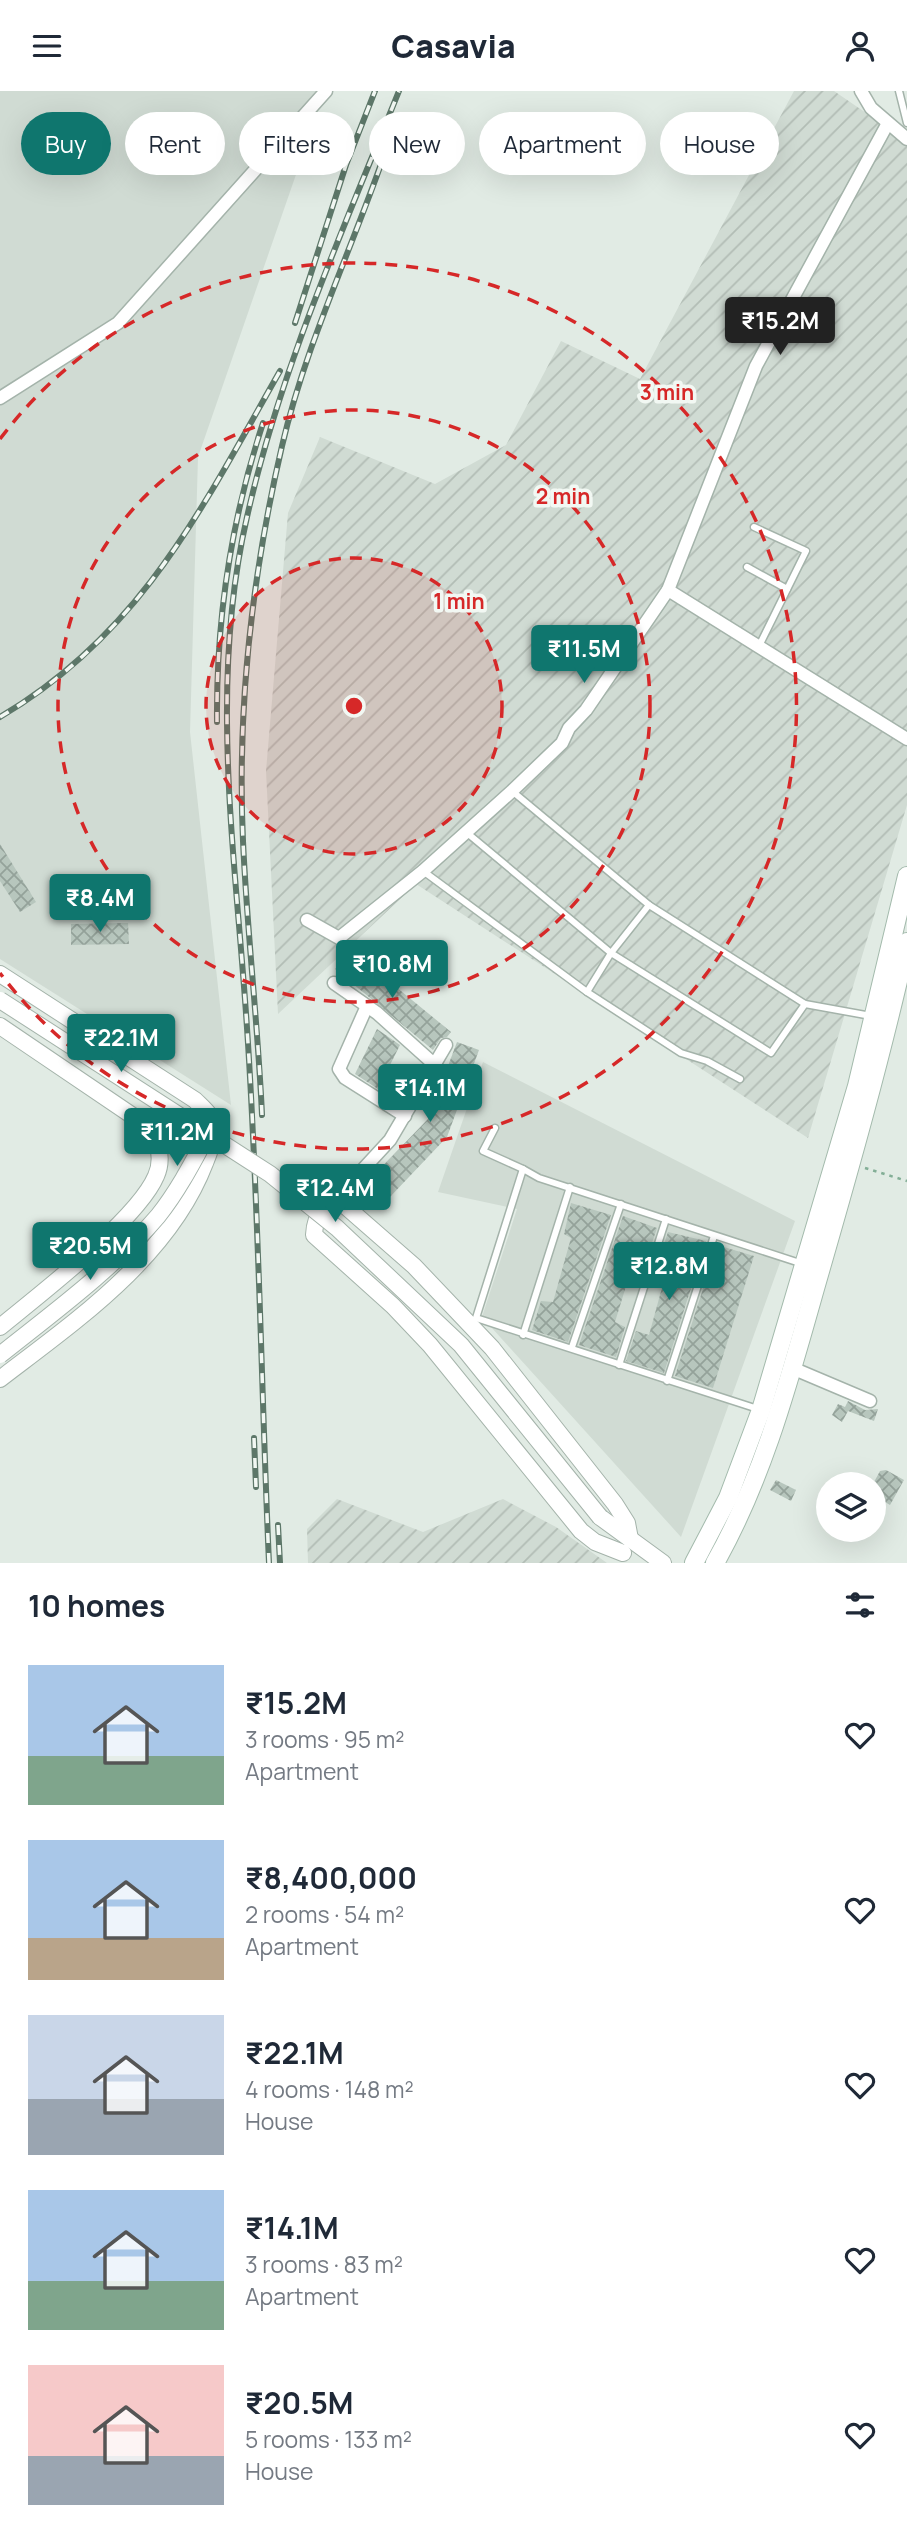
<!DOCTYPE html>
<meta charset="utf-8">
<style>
body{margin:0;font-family:Manrope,sans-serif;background:#f2f2f3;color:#1f2937;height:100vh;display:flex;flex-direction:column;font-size:26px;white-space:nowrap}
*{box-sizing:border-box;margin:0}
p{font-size:23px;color:#747a83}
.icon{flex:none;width:38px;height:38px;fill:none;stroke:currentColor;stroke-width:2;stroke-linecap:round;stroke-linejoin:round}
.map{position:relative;height:1472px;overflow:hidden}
.sheet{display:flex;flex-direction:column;background:#fff;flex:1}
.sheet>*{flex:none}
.banner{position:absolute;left:21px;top:21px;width:866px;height:63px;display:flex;gap:14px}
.tools{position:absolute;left:816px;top:1381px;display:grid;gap:14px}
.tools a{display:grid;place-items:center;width:70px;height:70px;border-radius:50%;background:#fff;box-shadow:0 7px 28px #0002;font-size:35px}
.price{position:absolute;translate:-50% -60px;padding:0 16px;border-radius:7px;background:#0f766e;color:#fff;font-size:23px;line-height:46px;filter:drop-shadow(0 2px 4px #0008)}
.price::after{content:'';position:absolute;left:50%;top:42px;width:21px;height:16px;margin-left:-10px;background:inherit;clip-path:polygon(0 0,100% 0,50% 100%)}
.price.selected{background:#222;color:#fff}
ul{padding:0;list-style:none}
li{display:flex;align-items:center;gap:21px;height:175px;padding:0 28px}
li span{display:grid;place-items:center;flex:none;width:196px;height:140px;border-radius:0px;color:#555}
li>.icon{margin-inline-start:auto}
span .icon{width:84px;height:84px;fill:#fffc;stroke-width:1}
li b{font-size:30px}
h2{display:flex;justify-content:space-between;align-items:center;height:84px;padding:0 28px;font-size:30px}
.tag{padding:0 24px;border-radius:32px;background:#fff;box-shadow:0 7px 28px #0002;font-size:24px;line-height:63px}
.tag.selected{background:#0f766e;color:#fff}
header{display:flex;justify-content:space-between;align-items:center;height:91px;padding:0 28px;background:#fff;font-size:32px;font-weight:800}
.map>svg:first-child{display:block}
.built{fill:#d0dbd3}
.industrial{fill:url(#industrial-furrows)}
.building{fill:url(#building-cross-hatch)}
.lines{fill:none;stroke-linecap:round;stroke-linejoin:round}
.service-casing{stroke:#a4b3aa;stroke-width:9}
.minor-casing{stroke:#a4b3aa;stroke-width:15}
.tertiary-casing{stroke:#a4b3aa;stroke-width:18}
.secondary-casing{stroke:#a3baac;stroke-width:20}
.path{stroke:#83ae96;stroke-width:2.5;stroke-dasharray:3.5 5;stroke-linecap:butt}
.service{stroke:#fff;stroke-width:6}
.minor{stroke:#fff;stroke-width:12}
.tertiary{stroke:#fff;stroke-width:16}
.secondary{stroke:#fff;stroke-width:18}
.rail-casing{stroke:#5d7769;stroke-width:6}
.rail{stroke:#f2f8f3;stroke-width:3.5;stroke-dasharray:10;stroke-linecap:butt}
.tertiary-bridge-casing{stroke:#a4b3aa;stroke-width:18;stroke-linecap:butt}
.tertiary-bridge{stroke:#fff;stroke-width:16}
.ring{fill:none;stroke:#d62828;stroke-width:3.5;stroke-dasharray:12 9}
.centre{fill:#d62828;stroke:#f2f8f3;stroke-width:3.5}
.ring-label{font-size:21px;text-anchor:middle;font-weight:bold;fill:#d62828;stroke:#f2f8f3;stroke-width:7;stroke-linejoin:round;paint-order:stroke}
</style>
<header><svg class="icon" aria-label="menu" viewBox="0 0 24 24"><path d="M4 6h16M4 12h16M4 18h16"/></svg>Casavia<svg class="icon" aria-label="person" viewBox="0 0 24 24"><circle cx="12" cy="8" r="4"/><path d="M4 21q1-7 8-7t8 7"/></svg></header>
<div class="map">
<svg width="907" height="1472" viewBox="0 0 907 1472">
<defs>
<pattern id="industrial-furrows" width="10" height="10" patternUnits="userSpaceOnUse" patternTransform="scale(1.75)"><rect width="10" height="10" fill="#d0dbd3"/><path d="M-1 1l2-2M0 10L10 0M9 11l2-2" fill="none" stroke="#b2bdb5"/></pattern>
<pattern id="building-cross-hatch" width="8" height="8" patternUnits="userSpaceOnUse" patternTransform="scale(1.75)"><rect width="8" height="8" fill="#b7c6bd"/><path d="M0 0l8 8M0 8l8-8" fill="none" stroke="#94a29a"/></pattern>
</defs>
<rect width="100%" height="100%" fill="#e1ebe4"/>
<!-- built -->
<g class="built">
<path d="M0 0H325L198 366 190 641 231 1014 0 868Z"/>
<path d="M483 971 795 1130 681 1446 482 1226 517 1118 438 1101Z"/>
</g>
<!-- industrial -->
<g class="industrial">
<path d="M794 0H834L907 50V714L808 1047 416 793 278 923 266 680 288 422 320 346 435 393 506 354 561 250 640 288Z"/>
<path d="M337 1408 423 1441 503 1408 556 1436 607 1472H308L307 1438Z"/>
</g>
<!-- building -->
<g class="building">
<path d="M0 753 36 811 20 821 0 790Z"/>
<path d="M128 832 129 853 71 854V833Z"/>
<path d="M351 859 451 941 447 946 441 947 433 959 335 878Z"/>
<path d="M377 938 400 954 378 998 355 983Z"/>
<path d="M457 951 479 959 447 1046 389 1107 370 1088 428 1028Z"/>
<path d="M571 1112 611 1124 568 1251 532 1239 541 1210 553 1211 571 1147 564 1143Z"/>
<path d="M623 1125 657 1137 647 1167 635 1166 615 1231 625 1236 616 1266 579 1254Z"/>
<path d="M668 1141 706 1150 664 1282 626 1270 636 1240 649 1244 668 1175 658 1171Z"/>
<path d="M717 1154 754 1165 713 1297 675 1285Z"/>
<path d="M848 1310 865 1319 878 1318 874 1330 848 1320 842 1331 832 1324 838 1313 845 1316Z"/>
<path d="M886 1379 904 1389 890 1414 873 1404V1393L880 1380Z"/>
<path d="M776 1389 796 1399 791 1410 770 1399Z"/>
</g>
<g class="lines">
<defs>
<g id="service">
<path d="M899 0 907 32"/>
<path d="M754 436 806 460 759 555"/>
<path d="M747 476 787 498"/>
<path d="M512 700 649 814 805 913 871 925"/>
<path d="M466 741 611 862 771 962 805 913"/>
<path d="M423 780 587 901 681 962 707 970 740 988"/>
<path d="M587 901 611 862 649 814"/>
<path d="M495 1037 483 1060 523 1078"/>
<path d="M523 1244 570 1096"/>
<path d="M572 1256 621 1113"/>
<path d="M619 1274 666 1128"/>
<path d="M667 1290 714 1145"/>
<path d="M761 1319 476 1227 523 1078 539 1087 803 1173"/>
</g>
<g id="minor">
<path d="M861 0 871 17 907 48"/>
<path d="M0 307 118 232 326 0"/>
<path d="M668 499 907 648"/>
<path d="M307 829 339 847 423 780 512 700 562 652 569 637 586 619 668 499 756 275 888 32"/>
<path d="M334 892 377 922 435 974"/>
<path d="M367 915 339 978 345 987 405 1025"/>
<path d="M331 1113 390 1049 446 954"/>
<path d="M792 1277 870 1310"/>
</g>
<g id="tertiary">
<path d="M0 883 195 1009C200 1014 207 1020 210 1025 217 1040 211 1058 205 1072 169 1166 77 1229 0 1288"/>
<path d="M0 935 152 1038C159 1053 163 1070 156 1085 138 1128 39 1204 0 1236"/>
<path d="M600 1426 663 1472"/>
<path d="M623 1462 595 1451 581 1440 430 1254 393 1215 314 1144C315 1125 322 1113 343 1113L414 1175 492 1257 615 1413 627 1432 630 1448"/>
</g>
<g id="secondary">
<path d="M694 1472 728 1407 761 1319 857 995 907 785"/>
<path d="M715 1472C764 1385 789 1289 816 1194 849 1080 881 967 907 851"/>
</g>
</defs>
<!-- service casing -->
<use href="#service" class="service-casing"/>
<!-- minor casing -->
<use href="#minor" class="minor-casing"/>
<!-- tertiary casing -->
<use href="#tertiary" class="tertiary-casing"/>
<!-- secondary casing -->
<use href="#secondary" class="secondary-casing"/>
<!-- path -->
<path class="path" d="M865 1077 907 1090"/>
<!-- service -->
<use href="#service" class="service"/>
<!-- minor -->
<use href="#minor" class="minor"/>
<!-- tertiary -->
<use href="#tertiary" class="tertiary"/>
<!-- secondary -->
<use href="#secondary" class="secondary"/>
<defs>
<g id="rail">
<path d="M295 232 346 74 375 0"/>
<path d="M0 626C141 543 202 417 280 280"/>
<path d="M217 631C216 528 231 429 263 332"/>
<path d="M262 1024C258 933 247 841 243 750 237 618 252 484 282 355 306 252 353 156 387 56"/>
<path d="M254 1347 256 1396"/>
<path d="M278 1434 280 1472"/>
<path d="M269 1472C261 1294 259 1115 247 937 236 767 208 595 247 426 280 279 343 139 399 0"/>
</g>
</defs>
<!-- rail casing -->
<use href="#rail" class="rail-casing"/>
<!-- rail -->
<use href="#rail" class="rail"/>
<defs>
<g id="tertiary-bridge">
<path d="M0 909 270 1083 337 1137 461 1254 600 1426"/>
<path d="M0 1264C54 1221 113 1178 158 1125 178 1100 193 1071 208 1043"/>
</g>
</defs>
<!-- tertiary-bridge casing -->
<use href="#tertiary-bridge" class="tertiary-bridge-casing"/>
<!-- tertiary-bridge -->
<use href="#tertiary-bridge" class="tertiary-bridge"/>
</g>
<!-- distance rings -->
<circle cx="354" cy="615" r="148" fill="#d62828" fill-opacity=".12"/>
<g class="ring">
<circle cx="354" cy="615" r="148"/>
<circle cx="354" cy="615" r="296"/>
<path d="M0 348A443 443 0 1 1 0 882"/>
</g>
<circle cx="354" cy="615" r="10" class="centre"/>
<g class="ring-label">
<text x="667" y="309">3 min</text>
<text x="563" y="413">2 min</text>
<text x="459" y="518">1 min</text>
</g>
</svg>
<div class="tools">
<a><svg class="icon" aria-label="layers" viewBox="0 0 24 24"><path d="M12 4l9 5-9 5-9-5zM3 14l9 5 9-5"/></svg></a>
</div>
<b class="price selected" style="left:780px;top:266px">₹15.2M</b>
<b class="price" style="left:584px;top:594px">₹11.5M</b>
<b class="price" style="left:100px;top:843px">₹8.4M</b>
<b class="price" style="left:392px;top:909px">₹10.8M</b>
<b class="price" style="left:121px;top:983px">₹22.1M</b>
<b class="price" style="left:430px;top:1033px">₹14.1M</b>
<b class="price" style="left:177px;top:1077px">₹11.2M</b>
<b class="price" style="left:335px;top:1133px">₹12.4M</b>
<b class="price" style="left:90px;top:1191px">₹20.5M</b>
<b class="price" style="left:669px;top:1211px">₹12.8M</b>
<div class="banner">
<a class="tag selected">Buy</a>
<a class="tag">Rent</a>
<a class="tag">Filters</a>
<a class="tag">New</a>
<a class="tag">Apartment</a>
<a class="tag">House</a>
</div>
</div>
<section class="sheet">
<h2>10 homes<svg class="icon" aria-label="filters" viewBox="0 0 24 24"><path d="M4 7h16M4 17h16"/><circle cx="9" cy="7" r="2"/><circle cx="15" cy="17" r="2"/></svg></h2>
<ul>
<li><span style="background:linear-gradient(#a9c7e8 65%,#7fa58c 0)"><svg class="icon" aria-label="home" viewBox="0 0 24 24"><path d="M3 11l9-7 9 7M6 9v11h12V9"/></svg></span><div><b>₹15.2M</b><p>3 rooms · 95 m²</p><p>Apartment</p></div><svg class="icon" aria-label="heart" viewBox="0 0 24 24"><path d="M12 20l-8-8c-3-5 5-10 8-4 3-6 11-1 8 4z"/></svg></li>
<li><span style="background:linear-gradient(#a9c7e8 70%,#b9a48a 0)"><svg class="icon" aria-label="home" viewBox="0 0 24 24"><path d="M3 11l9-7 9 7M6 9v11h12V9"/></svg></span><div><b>₹8,400,000</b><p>2 rooms · 54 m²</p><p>Apartment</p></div><svg class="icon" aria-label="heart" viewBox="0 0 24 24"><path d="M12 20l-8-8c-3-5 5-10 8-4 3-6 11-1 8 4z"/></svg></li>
<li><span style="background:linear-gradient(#c9d6e8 60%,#9aa5b1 0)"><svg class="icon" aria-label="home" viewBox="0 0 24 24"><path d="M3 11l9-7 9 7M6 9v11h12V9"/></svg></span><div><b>₹22.1M</b><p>4 rooms · 148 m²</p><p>House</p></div><svg class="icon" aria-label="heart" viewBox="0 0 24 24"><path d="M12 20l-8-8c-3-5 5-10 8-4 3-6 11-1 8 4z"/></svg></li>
<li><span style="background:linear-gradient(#a9c7e8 65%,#7fa58c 0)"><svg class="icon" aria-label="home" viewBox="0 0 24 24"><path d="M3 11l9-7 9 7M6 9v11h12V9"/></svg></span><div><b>₹14.1M</b><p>3 rooms · 83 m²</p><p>Apartment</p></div><svg class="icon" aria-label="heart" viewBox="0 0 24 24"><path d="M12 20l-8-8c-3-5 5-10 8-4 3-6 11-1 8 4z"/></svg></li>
<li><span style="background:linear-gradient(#f6c9c9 65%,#9aa5b1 0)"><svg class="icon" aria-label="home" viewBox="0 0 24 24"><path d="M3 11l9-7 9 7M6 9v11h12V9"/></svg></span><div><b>₹20.5M</b><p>5 rooms · 133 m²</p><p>House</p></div><svg class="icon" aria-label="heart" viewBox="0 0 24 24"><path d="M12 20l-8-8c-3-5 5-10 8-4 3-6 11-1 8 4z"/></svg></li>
</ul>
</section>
